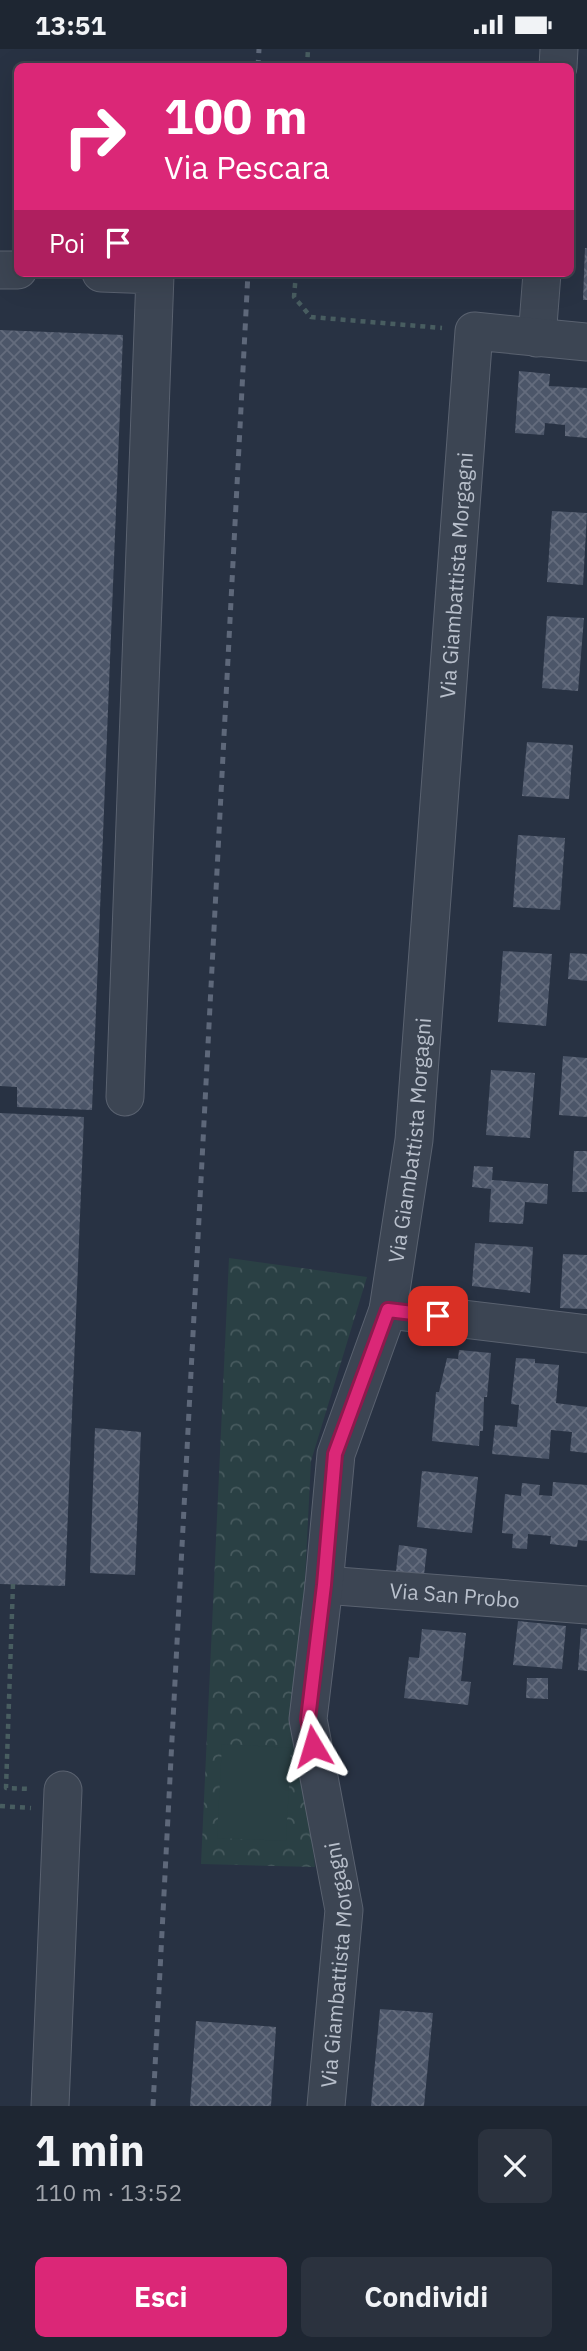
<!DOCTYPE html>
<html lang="it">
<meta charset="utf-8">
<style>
body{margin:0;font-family:"IBM Plex Sans",sans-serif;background:#2b323e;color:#f1f3f6;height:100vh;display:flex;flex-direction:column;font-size:26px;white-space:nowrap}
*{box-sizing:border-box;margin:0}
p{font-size:23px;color:#a1a5ac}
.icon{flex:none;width:38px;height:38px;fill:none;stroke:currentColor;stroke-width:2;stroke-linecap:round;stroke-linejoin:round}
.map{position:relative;height:2057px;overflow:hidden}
.details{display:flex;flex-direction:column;background:#1e2632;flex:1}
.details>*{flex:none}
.hud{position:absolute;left:14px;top:14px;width:560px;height:214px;border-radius:10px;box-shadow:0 7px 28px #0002,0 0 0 2px #3c434d;background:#db2777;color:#fff;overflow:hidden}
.pin{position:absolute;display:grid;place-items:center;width:60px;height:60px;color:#fff;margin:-30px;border-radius:14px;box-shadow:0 4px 10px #0006}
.me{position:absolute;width:77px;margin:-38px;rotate:353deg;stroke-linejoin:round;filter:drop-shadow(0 0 5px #0008)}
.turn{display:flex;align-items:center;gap:24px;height:147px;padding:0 35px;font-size:32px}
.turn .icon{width:91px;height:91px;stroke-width:2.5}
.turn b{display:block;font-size:49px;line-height:60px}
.then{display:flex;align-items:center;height:66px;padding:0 35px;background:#0003;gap:14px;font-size:26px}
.round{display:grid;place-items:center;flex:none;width:74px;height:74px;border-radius:10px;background:#2b323e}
.head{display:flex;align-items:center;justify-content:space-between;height:119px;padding:0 35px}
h1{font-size:42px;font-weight:700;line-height:52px}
.primary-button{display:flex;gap:14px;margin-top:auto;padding:14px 35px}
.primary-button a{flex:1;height:80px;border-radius:10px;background:#db2777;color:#fff;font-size:28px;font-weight:700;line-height:80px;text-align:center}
.primary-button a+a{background:#2b323e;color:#f1f3f6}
.status{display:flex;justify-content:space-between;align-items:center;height:49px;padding:0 35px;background:#1e2632;direction:ltr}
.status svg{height:19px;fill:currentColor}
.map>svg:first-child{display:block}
.park{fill:url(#park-crowns)}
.garden{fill:#2a4044}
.building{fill:url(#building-cross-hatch)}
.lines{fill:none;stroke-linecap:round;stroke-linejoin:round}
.street-casing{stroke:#5a6270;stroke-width:39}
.path{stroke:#485d60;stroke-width:4.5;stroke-dasharray:5 5;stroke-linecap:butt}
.street{stroke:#3c4553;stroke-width:37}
.rail{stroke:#5e687a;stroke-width:5;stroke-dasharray:7 7;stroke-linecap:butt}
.route-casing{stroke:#8e194d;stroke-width:18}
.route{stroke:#db2777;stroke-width:12}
.labels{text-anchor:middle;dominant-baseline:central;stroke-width:5;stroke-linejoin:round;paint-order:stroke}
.street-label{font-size:21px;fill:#b9c0cc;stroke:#212938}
</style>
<div class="status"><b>13:51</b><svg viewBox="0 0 49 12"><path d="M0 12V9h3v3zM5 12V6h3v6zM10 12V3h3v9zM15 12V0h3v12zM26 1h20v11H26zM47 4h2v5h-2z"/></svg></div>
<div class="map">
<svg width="587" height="2057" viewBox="0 0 587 2057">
<defs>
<pattern id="park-crowns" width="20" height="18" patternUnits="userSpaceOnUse" patternTransform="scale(1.75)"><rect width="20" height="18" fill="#2a4044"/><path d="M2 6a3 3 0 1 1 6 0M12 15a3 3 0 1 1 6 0" fill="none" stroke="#475a5e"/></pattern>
<pattern id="building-cross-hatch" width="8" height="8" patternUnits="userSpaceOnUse" patternTransform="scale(1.75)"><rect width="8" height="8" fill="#4c5669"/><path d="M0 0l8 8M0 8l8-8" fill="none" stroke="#646c7d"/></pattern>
</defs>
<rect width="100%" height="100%" fill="#283243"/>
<polygon class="park" points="229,1209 367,1228 311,1412 298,1669 315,1818 201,1815"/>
<polygon class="garden" points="222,1695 291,1699 286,1792 217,1789"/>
<g class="building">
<polygon points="585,199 587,199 587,251 583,251"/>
<polygon points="0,281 123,286 92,1061 17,1058 17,1038 0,1037"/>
<polygon points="519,322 550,325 549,337 587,339 587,389 565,387 565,376 545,374 544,386 515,384"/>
<polygon points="552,462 587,464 583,536 547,533"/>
<polygon points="547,567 584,569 578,642 542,639"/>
<polygon points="527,693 573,696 569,750 522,747"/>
<polygon points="518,786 565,789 560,861 513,858"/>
<polygon points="503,902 552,905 546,977 498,973"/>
<polygon points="570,904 587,905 587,932 568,930"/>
<polygon points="563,1007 587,1009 587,1068 559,1066"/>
<polygon points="491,1021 535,1024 530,1089 486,1086"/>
<polygon points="0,1064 84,1068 65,1537 0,1535"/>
<polygon points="574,1102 587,1102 587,1143 572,1143"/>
<polygon points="474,1117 493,1118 492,1131 548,1135 547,1155 525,1153 523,1175 489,1173 491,1140 472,1138"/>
<polygon points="475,1194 533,1198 530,1244 472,1237"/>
<polygon points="563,1205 587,1206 587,1260 560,1259"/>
<polygon points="459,1301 491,1304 487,1348 484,1348 483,1382 480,1382 479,1397 432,1392 436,1343 439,1343 447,1309 458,1310"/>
<polygon points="516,1309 535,1310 535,1314 559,1316 556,1354 587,1358 587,1404 570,1402 572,1383 551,1381 549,1410 492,1405 495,1376 517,1378 519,1356 511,1355"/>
<polygon points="95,1379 141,1383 135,1526 90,1524"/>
<polygon points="422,1422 478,1428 472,1484 417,1478"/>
<polygon points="553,1433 587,1436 587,1492 578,1491 577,1498 550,1495 551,1487 528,1485 527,1500 512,1499 513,1485 502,1484 505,1445 521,1447 522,1434 540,1436 539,1446 552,1447"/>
<polygon points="399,1496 427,1500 424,1526 396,1522"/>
<polygon points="518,1572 566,1577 562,1620 513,1616"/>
<polygon points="581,1579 587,1580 587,1622 578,1621"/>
<polygon points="422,1580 466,1584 461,1632 471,1633 468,1656 404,1649 409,1608 419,1609"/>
<polygon points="527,1629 548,1629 548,1650 526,1649"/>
<polygon points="380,1960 433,1964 424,2057 371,2057"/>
<polygon points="196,1972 276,1978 271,2057 190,2057"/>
</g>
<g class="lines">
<g class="street-casing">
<g id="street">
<polyline points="558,18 559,0"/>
<polyline points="0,221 18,221"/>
<polyline points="101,224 155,226 125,1048"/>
<polyline points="537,289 542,224"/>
<polyline points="388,1261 587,1285"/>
<path id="s1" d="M 324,1536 L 587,1556"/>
<polyline points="50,2057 63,1741"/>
<path id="s2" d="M 326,2057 L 344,1861 L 308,1670 L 324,1536 L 336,1405 L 388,1261 L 414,1091 L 474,282 L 587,293"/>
</g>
</g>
<g class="path">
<polyline points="307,18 308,0"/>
<polyline points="296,224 294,248 311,268 442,279"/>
<polyline points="13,1535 6,1739 31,1740"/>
<polyline points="0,1757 31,1759"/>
</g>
<use href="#street" class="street"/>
<g class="rail">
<polyline points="258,18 259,0"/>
<polyline points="153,2057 248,224"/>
</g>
</g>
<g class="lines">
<g class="route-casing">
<polyline id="route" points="313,1697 308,1670 324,1536 335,1405 388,1261 438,1267"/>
</g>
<use href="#route" class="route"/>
</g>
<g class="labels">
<g class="street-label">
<text stroke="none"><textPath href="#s2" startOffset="1549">Via Giambattista Morgagni</textPath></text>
<text stroke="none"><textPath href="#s2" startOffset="982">Via Giambattista Morgagni</textPath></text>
<text stroke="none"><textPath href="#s1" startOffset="131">Via San Probo</textPath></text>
<text stroke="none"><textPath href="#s2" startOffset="142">Via Giambattista Morgagni</textPath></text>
</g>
</g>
</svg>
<div class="pin" style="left:438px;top:1267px;background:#d93025"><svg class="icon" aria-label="arrive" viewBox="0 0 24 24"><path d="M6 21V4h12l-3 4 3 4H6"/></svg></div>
<svg class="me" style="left:313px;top:1697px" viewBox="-20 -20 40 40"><path d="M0-17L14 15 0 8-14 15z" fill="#db2777" stroke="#fff" stroke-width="4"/></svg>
<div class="hud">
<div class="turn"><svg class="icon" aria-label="right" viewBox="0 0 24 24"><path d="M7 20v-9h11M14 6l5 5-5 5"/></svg><div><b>100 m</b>Via Pescara</div></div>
<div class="then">Poi<svg class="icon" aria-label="arrive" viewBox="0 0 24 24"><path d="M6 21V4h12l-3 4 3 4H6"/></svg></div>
</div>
</div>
<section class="details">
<div class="head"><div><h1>1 min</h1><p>110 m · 13:52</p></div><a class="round"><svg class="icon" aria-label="close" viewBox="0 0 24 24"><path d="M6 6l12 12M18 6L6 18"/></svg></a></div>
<div class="primary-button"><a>Esci</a><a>Condividi</a></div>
</section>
